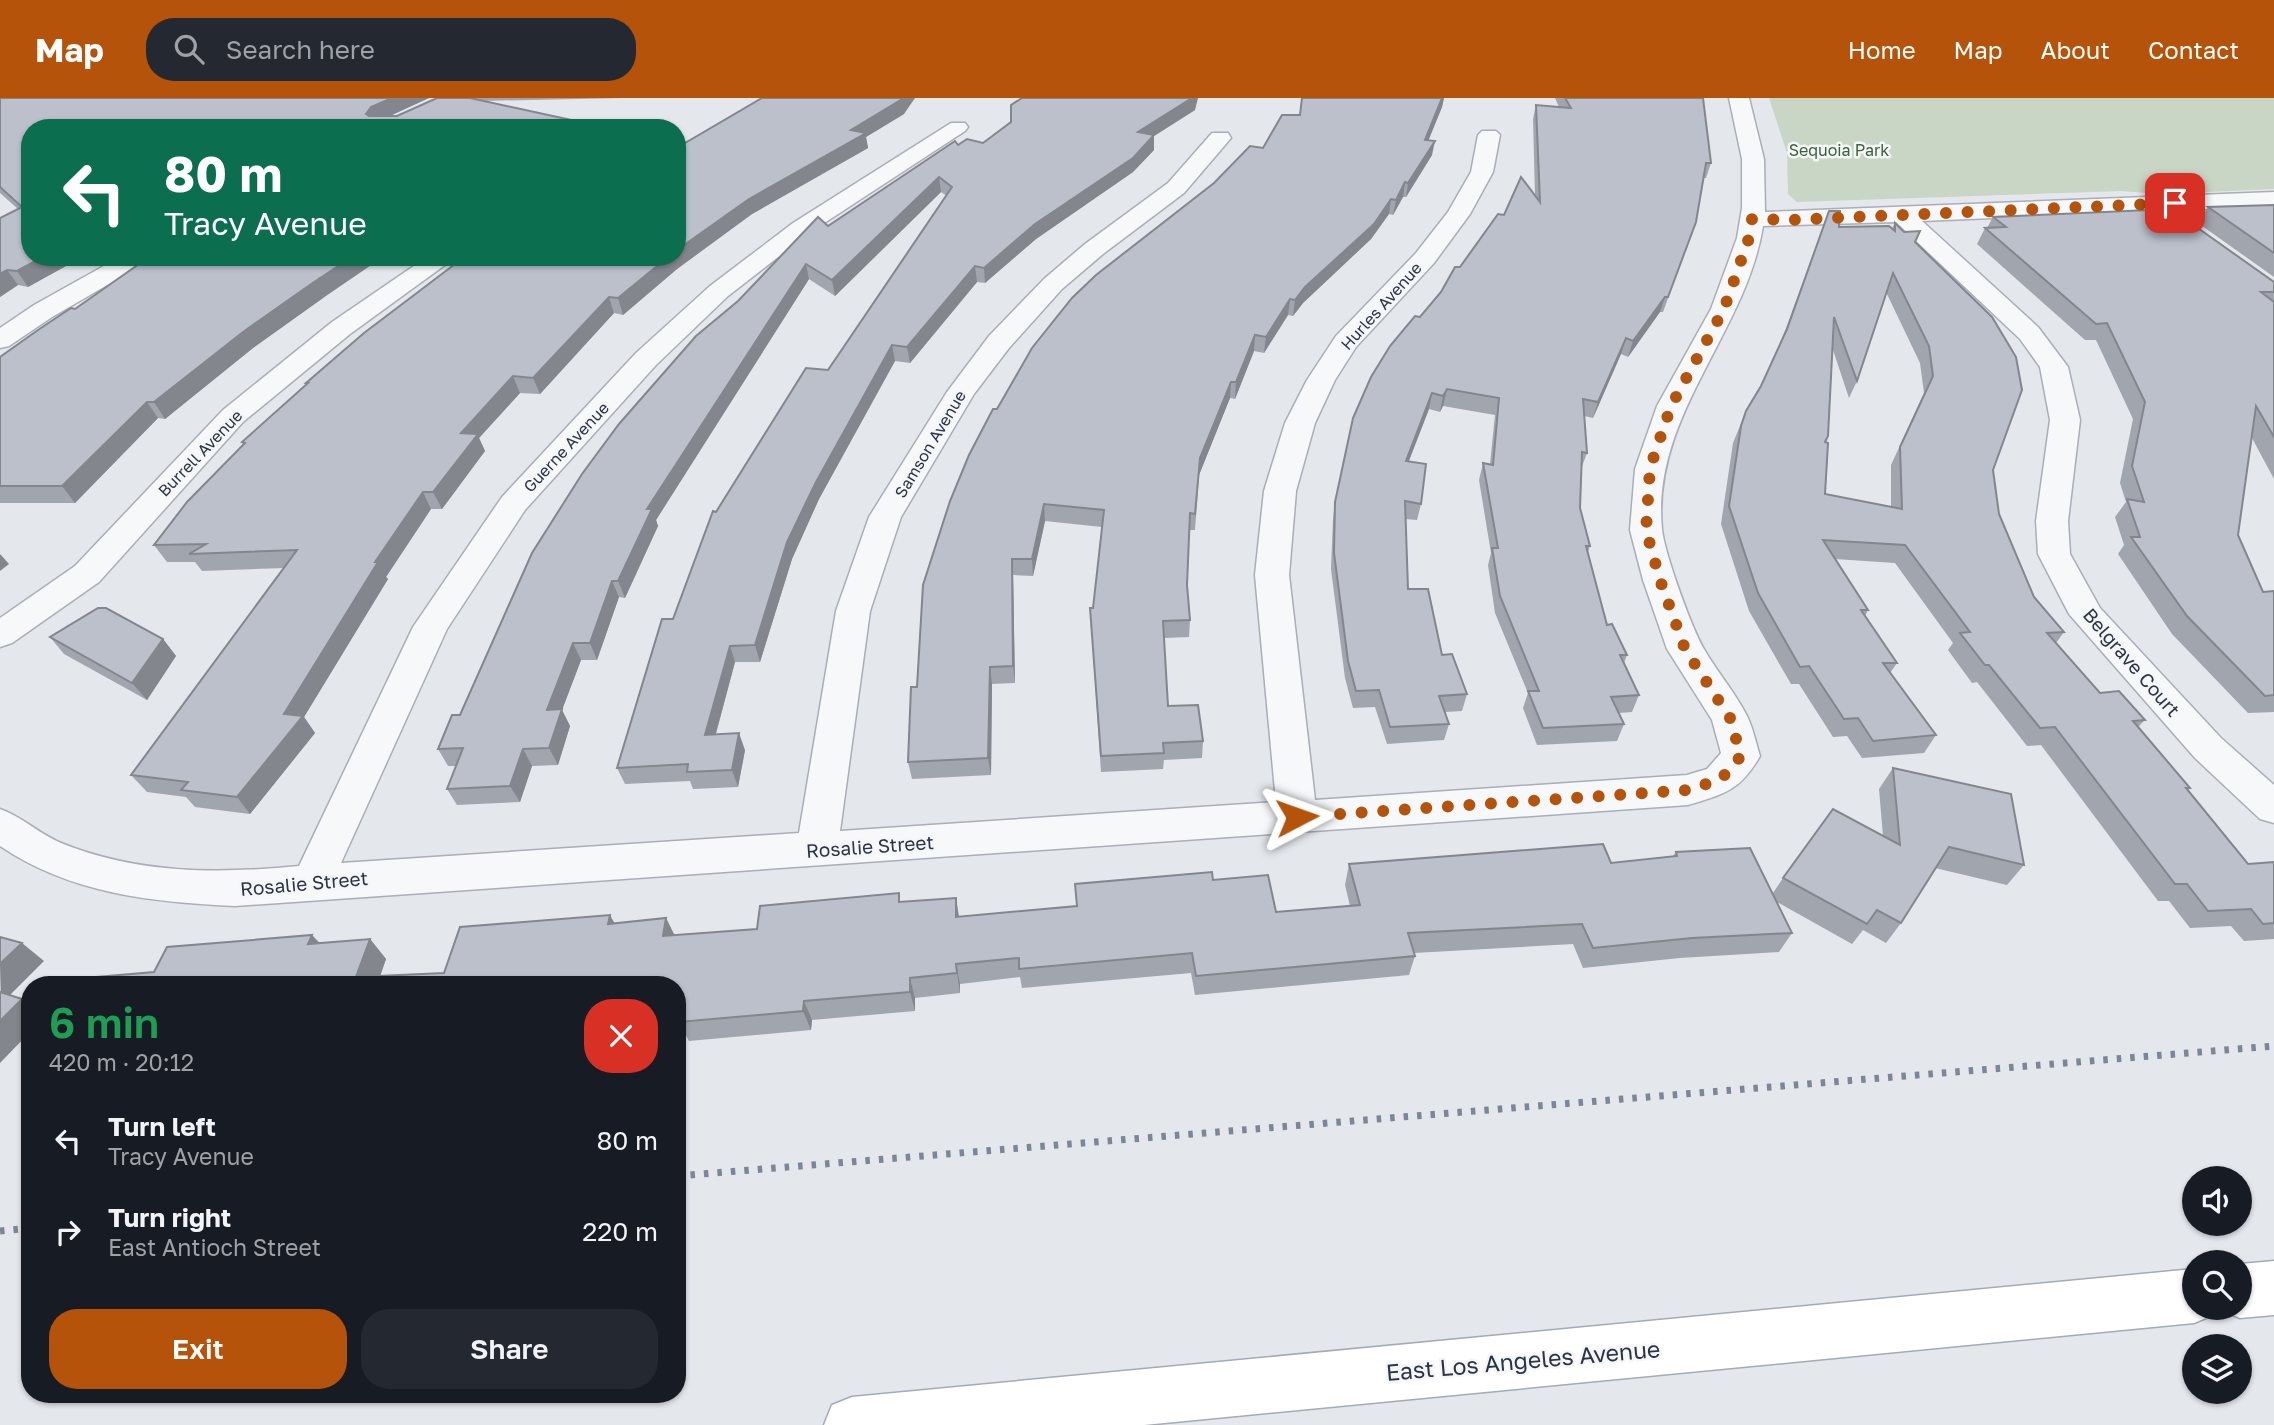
<!DOCTYPE html>
<meta charset="utf-8">
<style>
body{margin:0;font-family:"Golos Text",sans-serif;background:#242831;color:#f1f3f6;height:100vh;display:flex;flex-direction:column;font-size:26px;white-space:nowrap}
*{box-sizing:border-box;margin:0}
p{font-size:23px;color:#9ea1a6}
.icon{flex:none;width:38px;height:38px;fill:none;stroke:currentColor;stroke-width:2;stroke-linecap:round;stroke-linejoin:round}
.map{position:relative;flex:1;overflow:hidden}
.panel{position:absolute;left:21px;top:878px;width:665px;height:427px;display:flex;flex-direction:column;background:#171b24;border-radius:28px;box-shadow:0 2px 5px #0004}
.panel>*{flex:none}
.guide{position:absolute;left:21px;top:21px;width:665px;height:147px;border-radius:28px;box-shadow:0 2px 5px #0004;background:#0b6e4f;color:#fff;overflow:hidden}
.controls{position:absolute;left:2182px;top:1068px;display:grid;gap:14px}
.controls a{display:grid;place-items:center;width:70px;height:70px;border-radius:50%;background:#171b24;box-shadow:0 2px 5px #0004;font-size:35px}
.pin{position:absolute;display:grid;place-items:center;width:60px;height:60px;color:#fff;margin:-30px;border-radius:14px;box-shadow:0 4px 10px #0006}
.me{position:absolute;width:77px;margin:-38px;rotate:86deg;stroke-linejoin:round;filter:drop-shadow(0 0 5px #0008)}
.turn{display:flex;align-items:center;gap:24px;height:147px;padding:0 28px;font-size:32px}
.turn .icon{width:91px;height:91px;stroke-width:2.5}
.turn b{display:block;font-size:49px;line-height:60px}
.round{display:grid;place-items:center;flex:none;width:74px;height:74px;border-radius:28px;background:#242831}
.headline{display:flex;align-items:center;justify-content:space-between;height:119px;padding:0 28px}
h1{font-size:42px;font-weight:600;line-height:52px;color:#1e9e55}
.primary-button{display:flex;gap:14px;margin-top:auto;padding:14px 28px}
.primary-button a{flex:1;height:80px;border-radius:28px;background:#b45309;color:#fff;font-size:28px;font-weight:600;line-height:80px;text-align:center}
.primary-button a+a{background:#242831;color:#f1f3f6}
ul{padding:0;list-style:none}
li{display:flex;align-items:center;gap:21px;height:91px;padding:0 28px}
li div{flex:1}
li b{display:block;font-size:26px}
li em{font-style:normal}
header{display:flex;align-items:center;gap:42px;box-sizing:border-box;height:98px;padding:0 35px;background:#b45309;color:#fff}
header strong{font-size:33px}
nav{display:flex;gap:38px;margin-inline-start:auto;font-size:24px}
.search{width:490px;height:63px;background:#242831;display:flex;align-items:center;gap:18px;box-sizing:border-box;padding:0 24px;border-radius:28px;color:#9ea1a6;font-size:26px}
.map>svg:first-child{display:block}
.green{fill:#c9d6c5}
.lines{fill:none;stroke-linecap:round;stroke-linejoin:round}
.minor-casing{stroke:#a9aeb7;stroke-width:3}
.major-casing{stroke:#a3abb8;stroke-width:3}
.minor{fill:#f7f8fa;fill-rule:evenodd}
.major{fill:#fff;fill-rule:evenodd}
.rail{stroke:#7d8696;stroke-width:7;stroke-dasharray:4.5 9;stroke-linecap:butt}
.wall{fill:#a1a5ae;fill-rule:evenodd}
.shaded-wall{fill:#83868d}
.building{fill:#bbc0ca;stroke:#83868d;stroke-width:2;fill-rule:evenodd}
.route{stroke:#b45309;stroke-width:12;stroke-dasharray:0 21.6}
.labels{text-anchor:middle;dominant-baseline:central;stroke-width:5;stroke-linejoin:round;paint-order:stroke}
.far-park-label{font-size:16px;fill:#3f6138;stroke:#f4f6f9}
.far-street-label{font-size:16px;fill:#2b3445;stroke:#f4f6f9}
.street-label{font-size:19px;fill:#2b3445;stroke:#f4f6f9}
.near-street-label{font-size:23px;fill:#2b3445;stroke:#f4f6f9}
</style>
<header>
<strong>Map</strong>
<div class="search"><svg class="icon" aria-label="search" viewBox="0 0 24 24"><circle cx="10" cy="10" r="6"/><path d="M15 15l6 6"/></svg>Search here</div>
<nav><a>Home</a><a>Map</a><a>About</a><a>Contact</a></nav>
</header>
<div class="map">
<svg width="2274" height="1327" viewBox="0 0 2274 1327">
<rect width="100%" height="100%" fill="#e4e7ec"/>
<polygon class="green" points="1769,0 2274,0 2274,91 2163,96 2120,93 1797,104 1788,96 1787,55"/>
<g class="lines">
<g class="minor-casing">
<g id="minor">
<path d="M 1729,0 L 1749,0 L 1764,61 L 1765,114 L 2274,94 L 2274,108 L 1922,123 L 2038,229 L 2068,269 L 2080,322 L 2068,423 L 2070,456 L 2100,510 L 2221,640 L 2274,687 L 2274,725 L 2260,721 L 2195,660 L 2069,516 L 2038,456 L 2036,423 L 2050,322 L 2040,269 L 2020,241 L 1896,124 L 1763,128 C 1746,235 1651,318 1662,431 C 1664,454 1692,531 1704,551 C 1717,574 1735,594 1747,618 C 1753,630 1756,645 1760,658 C 1740,693 1724,696 1688,707 L 235,808 C 152,804 71,796 0,748 L 0,711 C 23,719 39,736 61,745 C 138,776 217,776 299,768 L 413,529 L 502,399 L 636,255 L 710,188 L 793,125 L 951,25 L 965,25 L 968,29 L 965,33 L 809,135 L 728,198 L 656,267 L 525,412 L 447,531 L 341,765 L 799,735 L 836,513 L 869,419 L 947,294 L 989,238 L 1044,181 L 1085,146 L 1168,85 L 1212,35 L 1228,35 L 1231,40 L 1184,95 L 1103,156 L 1062,191 L 1009,250 L 974,296 L 901,419 L 870,513 L 840,733 L 1276,704 L 1255,477 L 1264,393 L 1285,325 L 1307,282 L 1336,238 L 1416,155 L 1448,114 L 1471,74 L 1478,37 L 1482,33 L 1496,33 L 1500,37 L 1493,74 L 1470,116 L 1434,165 L 1356,249 L 1335,282 L 1315,325 L 1296,393 L 1289,477 L 1315,702 L 1687,677 L 1707,671 L 1721,655 L 1712,622 L 1667,551 L 1643,482 L 1630,432 L 1635,371 L 1657,308 L 1711,211 L 1737,140 L 1742,110 L 1742,61 Z"/>
<polygon points="120,159 150,159 147,164 52,219 9,248 0,250 0,230 34,207"/>
<polygon points="427,159 456,159 350,236 243,324 99,484 12,545 0,549 0,520 75,468 223,312 332,224"/>
</g>
</g>
<g class="major-casing">
<g id="major">
<polygon points="2274,1163 2274,1217 2240,1220 2221,1212 2220,1209 2240,1209 2240,1166"/>
<polygon points="2194,1171 2194,1209 2216,1209 2213,1217 2194,1225 1144,1327 824,1327 832,1307 852,1299"/>
</g>
</g>
<use href="#minor" class="minor"/>
<use href="#major" class="major"/>
<g class="rail">
<polyline points="677,1078 2274,948"/>
<polyline points="0,1133 30,1130"/>
</g>
</g>
<g class="wall">
<polygon points="0,0 429,0 389,18 397,18 437,0 623,0 480,3 585,25 30,30 30,159 72,159 75,163 28,189 18,187 0,199 18,111 0,95"/>
<polygon points="1302,0 1444,0 1442,9 1428,42 1432,57 1406,99 1403,99 1393,117 1389,116 1371,141 1303,205 1293,218 1288,217 1264,255 1254,253 1235,301 1230,300 1199,377 1195,432 1189,432 1187,487 1190,522 1189,539 1164,540 1168,608 1203,643 1202,660 1164,662 1163,671 1101,674 1090,510 1093,510 1102,429 1045,423 1033,478 1013,477 1015,585 992,586 991,677 912,681 908,664 917,589 997,311 1263,50 1300,17"/>
<polygon points="1555,0 1703,0 1711,65 1706,80 1704,80 1696,124 1663,214 1660,214 1628,259 1621,256 1593,320 1584,318 1587,355 1581,371 1580,410 1590,448 1588,454 1607,527 1627,557 1624,565 1639,597 1632,614 1619,615 1624,626 1617,643 1537,647 1523,610 1528,595 1495,515 1488,467 1491,455 1479,382 1483,365 1490,366 1495,317 1443,308 1440,314 1429,311 1409,363 1421,406 1417,422 1406,421 1408,491 1442,557 1467,596 1462,613 1445,614 1449,626 1444,642 1387,646 1375,609 1353,610 1345,580 1331,471 1333,421 1335,404 1420,219 1504,117 1535,98 1533,21 1536,7 1559,9"/>
<polygon points="1195,12 1154,38 1154,52 1133,74 1036,141 985,185 977,184 910,265 895,263 819,401 792,461 760,564 735,564 716,636 745,652 738,689 693,691 690,683 625,686 617,670 673,521 716,414 828,272 947,98 941,94 835,198 809,181 656,422 658,428 625,500 619,499 597,562 581,562 562,612 570,628 558,667 532,668 520,704 457,707 447,691 456,668 448,668 438,651 460,617 828,128 958,47 983,45"/>
<polygon points="904,16 866,39 868,50 752,116 677,171 623,217 614,215 540,296 520,295 479,340 485,353 442,411 431,411 386,479 388,481 304,619 315,635 250,716 195,709 186,699 147,694 131,677 284,470 202,473 195,464 167,464 154,447 243,347 242,344 307,286 306,285 685,45"/>
<polygon points="2274,107 2274,179 2198,125 2208,109"/>
<path d="M 1829,113 L 1839,129 L 1892,130 L 1895,125 L 1915,144 L 1993,372 L 1999,416 L 2034,499 L 2064,534 L 2056,545 L 2100,595 L 2145,622 L 2138,629 L 2190,690 L 2188,692 L 2248,766 L 2274,764 L 2274,841 L 2244,843 L 2231,828 L 2190,830 L 2169,803 L 2158,803 L 2041,647 L 2027,648 L 1977,584 L 1972,585 L 1948,552 L 1953,545 L 1895,465 L 1835,461 L 1868,512 L 1865,518 L 1897,565 L 1890,575 L 1936,637 L 1924,655 L 1862,660 L 1847,638 L 1833,639 L 1799,586 L 1791,586 L 1749,513 L 1721,426 L 1733,345 L 1746,313 L 1761,288 L 1782,241 ZM 1886,194 L 1920,265 L 1924,295 L 1891,367 L 1891,409 L 1825,396 L 1825,344 L 1833,252 L 1849,300 L 1857,283 Z"/>
<polygon points="1993,119 2274,184 2274,381 2252,340 2238,437 2263,494 2274,493 2274,614 2248,615 2172,536 2118,456 2124,447 2115,419 2126,404 2120,385 2133,321 2096,242 2085,242 1977,146 1985,130 1987,130"/>
<polygon points="323,200 253,250 165,321 158,320 75,405 0,405 0,259 75,211"/>
<polygon points="50,539 163,541 176,558 147,602 64,556"/>
<polygon points="1893,670 2024,767 2007,787 1935,770 1901,825 1886,845 1863,832 1852,846 1777,804 1792,835 1779,854 1680,860 1583,870 1573,846 1414,855 1415,858 1409,877 1195,897 1191,875 1022,890 1020,879 960,886 960,895 915,900 915,913 812,922 811,932 689,943 682,930 677,931 677,887 154,874 312,837 320,845 370,841 386,861 380,878 444,875 615,825 666,820 674,837 757,831 901,804 956,800 959,819 1077,808 1075,786 1213,782 1276,814 1350,808 1345,787 1349,766 1611,765 1673,758 1676,754 1773,795 1783,780 1883,738 1879,691"/>
</g>
<g class="shaded-wall">
<polygon points="392,0 429,0 377,24 366,16 371,9"/>
<polygon points="904,0 915,0 904,16 866,39 868,50 752,116 677,171 623,217 618,200 668,159 677,159 677,152 749,101 851,32"/>
<polygon points="1192,0 1198,0 1195,12 1154,38 1154,52 1133,74 1036,141 985,185 984,170 1138,34"/>
<polygon points="1442,0 1444,0 1442,9 1423,56 1425,42"/>
<polygon points="585,25 586,30 577,30"/>
<polygon points="1435,43 1432,57 1406,99 1408,85"/>
<polygon points="939,79 941,94 835,198 832,182"/>
<polygon points="1405,84 1403,99 1393,117 1396,102"/>
<polygon points="1391,101 1389,116 1371,141 1303,205 1293,218 1295,202 1305,189"/>
<polygon points="43,159 72,159 75,163 28,189 17,173"/>
<polygon points="352,159 383,159 323,200 253,250 165,321 154,304 243,234 314,184"/>
<polygon points="806,166 809,181 656,422 658,428 625,500 618,483 647,411"/>
<polygon points="975,168 977,184 910,265 907,249"/>
<polygon points="7,172 18,187 0,199 0,176"/>
<polygon points="609,199 614,215 540,296 533,280"/>
<polygon points="1665,199 1660,214 1628,259 1633,243"/>
<polygon points="1290,201 1288,217 1264,255 1266,239"/>
<polygon points="1255,237 1254,253 1235,301 1236,284"/>
<polygon points="1626,240 1621,256 1593,320 1598,304"/>
<polygon points="892,247 895,263 819,401 792,461 760,564 755,547 787,444 816,384"/>
<polygon points="513,278 520,295 479,340 485,353 442,411 433,394 461,335"/>
<polygon points="1231,284 1230,300 1199,377 1195,432 1200,360"/>
<polygon points="1447,291 1443,308 1440,314 1443,298"/>
<polygon points="1432,295 1429,311 1402,380 1406,363"/>
<polygon points="147,304 158,320 75,405 62,388"/>
<polygon points="423,394 431,411 386,479 388,481 304,619 315,635 250,716 237,699 284,616 375,464"/>
<polygon points="1044,406 1045,423 1033,478 1032,461"/>
<polygon points="0,456 9,466 0,473"/>
<polygon points="1012,461 1013,477 1015,585 1013,568"/>
<polygon points="612,483 619,499 597,562 590,545"/>
<polygon points="163,541 176,558 147,602 132,585"/>
<polygon points="573,545 581,562 562,612 570,628 558,667 549,650 547,612"/>
<polygon points="730,548 735,564 711,653 705,637"/>
<polygon points="990,569 992,586 991,677 988,660"/>
<polygon points="739,635 745,652 738,689 732,672"/>
<polygon points="523,651 532,668 520,704 510,688"/>
<polygon points="956,800 959,820 956,819"/>
<polygon points="610,817 621,837 608,826"/>
<polygon points="666,820 676,840 663,838"/>
<polygon points="312,837 329,857 308,846"/>
<polygon points="370,841 386,861 377,887 356,879"/>
<polygon points="22,845 44,863 1,906 0,866"/>
<polygon points="956,866 960,886 960,895 957,875"/>
<polygon points="910,880 915,900 915,913 910,894"/>
<polygon points="22,901 30,907 30,934 0,965 0,923"/>
<polygon points="804,903 812,922 811,932 803,913"/>
</g>
<g class="building">
<polygon points="0,0 392,0 371,9 366,16 369,18 397,18 437,0 470,0 585,25 577,30 30,30 30,159 43,159 17,173 7,172 0,176 0,120 22,109 0,89"/>
<polygon points="762,0 904,0 851,32 866,35 749,101 677,152 677,44 685,45"/>
<polygon points="1022,0 1192,0 1138,34 1154,37 1133,60 1035,126 984,170 975,168 907,249 892,247 816,384 787,444 755,547 730,548 705,637 739,635 732,672 687,674 688,666 617,670 662,521 673,521 713,413 716,414 806,270 828,272 952,89 939,79 832,182 806,166 647,411 652,411 618,483 612,483 590,545 573,545 547,612 562,611 549,650 523,651 510,688 447,691 463,650 438,651 452,617 460,617 532,455 582,376 619,326 696,238 738,203 818,119 828,128 955,43 958,47 967,41 983,45 1011,24 1011,7"/>
<polygon points="1302,0 1442,0 1425,42 1435,43 1408,85 1405,84 1396,102 1391,101 1374,126 1305,189 1295,202 1290,201 1266,239 1255,237 1236,284 1231,284 1200,360 1195,416 1190,415 1187,487 1190,522 1163,523 1168,608 1198,607 1203,643 1163,645 1164,655 1101,658 1090,510 1093,510 1104,412 1044,406 1032,461 1012,461 1013,568 990,569 988,660 908,664 911,589 917,589 923,487 950,403 969,357 993,311 997,311 1032,250 1072,200 1096,177 1214,85 1250,48 1263,50 1282,17 1300,17"/>
<polygon points="1565,0 1703,0 1711,65 1706,65 1696,124 1668,199 1665,199 1633,243 1626,240 1598,304 1583,301 1587,355 1582,354 1580,410 1590,448 1586,448 1607,527 1612,526 1627,557 1620,557 1639,597 1611,599 1624,626 1543,630 1528,593 1539,593 1500,498 1492,450 1498,450 1483,365 1493,367 1499,300 1447,291 1443,298 1432,295 1406,363 1426,366 1421,406 1405,403 1408,491 1428,491 1442,557 1452,556 1467,596 1439,598 1449,626 1390,629 1379,592 1356,593 1348,563 1334,455 1335,404 1353,320 1371,279 1390,248 1415,218 1420,219 1441,194 1455,169 1460,169 1498,116 1504,117 1521,79 1540,104 1536,7 1571,10"/>
<polygon points="2274,107 2274,155 2208,109"/>
<polygon points="2171,111 2274,184 2274,194 2261,194 2274,204 2274,339 2256,308 2238,437 2263,494 2274,493 2274,597 2265,598 2187,518 2131,439 2140,439 2127,401 2144,404 2132,368 2145,304 2107,225 2096,226 1985,130 2006,129 1993,119"/>
<path d="M 1829,113 L 1840,113 L 1839,129 L 1889,128 L 1895,133 L 1895,125 L 1904,134 L 1920,133 L 1915,144 L 1992,219 L 2016,259 L 2022,292 L 1993,372 L 1999,416 L 2034,499 L 2064,534 L 2047,535 L 2100,595 L 2119,593 L 2145,622 L 2133,623 L 2190,690 L 2186,690 L 2248,766 L 2274,764 L 2274,825 L 2263,826 L 2251,811 L 2208,813 L 2187,786 L 2175,786 L 2055,629 L 2040,630 L 1989,567 L 1985,567 L 1960,535 L 1970,534 L 1905,447 L 1823,442 L 1868,512 L 1861,512 L 1897,565 L 1883,565 L 1936,637 L 1873,643 L 1858,620 L 1844,621 L 1809,568 L 1800,569 L 1758,495 L 1729,408 L 1741,328 L 1746,313 L 1761,288 L 1787,231 ZM 1893,175 L 1929,248 L 1933,278 L 1900,349 L 1902,411 L 1825,396 L 1828,345 L 1825,344 L 1828,338 L 1834,219 L 1857,283 Z"/>
<polygon points="149,159 352,159 314,184 243,234 154,304 147,304 62,388 0,388 0,259 38,232 71,210 75,211"/>
<polygon points="467,159 668,159 618,200 609,199 533,280 513,278 461,335 478,336 433,394 423,394 375,464 378,464 284,616 303,618 237,699 181,692 188,684 131,677 297,452 189,456 206,446 154,447 187,404 245,345 242,344 308,285 306,285 364,235 455,166"/>
<polygon points="98,510 106,510 163,541 132,585 50,539"/>
<polygon points="1893,670 2011,696 2024,767 1949,749 1901,825 1877,812 1867,826 1783,780 1833,711 1900,747"/>
<polygon points="1603,746 1611,765 1677,758 1676,754 1750,750 1792,835 1692,840 1593,850 1582,826 1408,835 1415,858 1196,878 1192,855 1019,871 1019,860 956,866 957,875 910,880 910,894 804,903 803,913 679,924 681,910 677,910 677,887 81,887 85,880 154,874 167,849 312,837 308,846 370,841 356,879 444,875 460,829 610,817 608,826 666,820 663,838 757,831 760,808 899,795 899,804 956,800 956,819 1077,808 1075,786 1212,774 1213,782 1268,777 1276,814 1360,807 1349,766"/>
<polygon points="0,839 22,845 0,866"/>
<polygon points="0,894 22,901 0,923"/>
</g>
<g class="lines">
<polyline class="route" points="1297,719 1688,692 1721,681 1741,658 1730,620 1685,551 1660,482 1646,432 1650,370 1671,308 1724,211 1749,140 1752,121 1787,122 2175,105"/>
</g>
<g class="labels">
<g class="far-park-label">
<text x="1839" y="52">Sequoia Park</text>
</g>
<g class="far-street-label">
<text transform="translate(1381 208) rotate(-48)">Hurles Avenue</text>
<text transform="translate(930 346) rotate(-59)">Samson Avenue</text>
<text transform="translate(566 349) rotate(-47)">Guerne Avenue</text>
<text transform="translate(200 355) rotate(-46)">Burrell Avenue</text>
</g>
<g class="street-label">
<text transform="translate(2132 564) rotate(49)">Belgrave Court</text>
<text transform="translate(870 748) rotate(-4)">Rosalie Street</text>
<text transform="translate(304 785) rotate(-5)">Rosalie Street</text>
</g>
<g class="near-street-label">
<text transform="translate(1523 1262) rotate(-5)">East Los Angeles Avenue</text>
</g>
</g>
</svg>
<div class="controls">
<a><svg class="icon" aria-label="sound" viewBox="0 0 24 24"><path d="M4 9h4l5-4v14l-5-4H4zM17 9q2 3 0 6"/></svg></a>
<a><svg class="icon" aria-label="search" viewBox="0 0 24 24"><circle cx="10" cy="10" r="6"/><path d="M15 15l6 6"/></svg></a>
<a><svg class="icon" aria-label="layers" viewBox="0 0 24 24"><path d="M12 4l9 5-9 5-9-5zM3 14l9 5 9-5"/></svg></a>
</div>
<div class="pin" style="left:2175px;top:105px;background:#d93025"><svg class="icon" aria-label="arrive" viewBox="0 0 24 24"><path d="M6 21V4h12l-3 4 3 4H6"/></svg></div>
<svg class="me" style="left:1297px;top:719px" viewBox="-20 -20 40 40"><path d="M0-17L14 15 0 8-14 15z" fill="#b45309" stroke="#fff" stroke-width="4"/></svg>
<div class="guide">
<div class="turn"><svg class="icon" aria-label="left" viewBox="0 0 24 24"><path d="M17 20v-9H6M10 6l-5 5 5 5"/></svg><div><b>80 m</b>Tracy Avenue</div></div>
</div>
<section class="panel">
<div class="headline"><div><h1>6 min</h1><p>420 m · 20:12</p></div><a class="round" style="background:#d93025;color:#fff"><svg class="icon" aria-label="close" viewBox="0 0 24 24"><path d="M6 6l12 12M18 6L6 18"/></svg></a></div>
<ul>
<li><svg class="icon" aria-label="left" viewBox="0 0 24 24"><path d="M17 20v-9H6M10 6l-5 5 5 5"/></svg><div><b>Turn left</b><p>Tracy Avenue</p></div><em>80 m</em></li>
<li><svg class="icon" aria-label="right" viewBox="0 0 24 24"><path d="M7 20v-9h11M14 6l5 5-5 5"/></svg><div><b>Turn right</b><p>East Antioch Street</p></div><em>220 m</em></li>
</ul>
<div class="primary-button"><a>Exit</a><a>Share</a></div>
</section>
</div>
